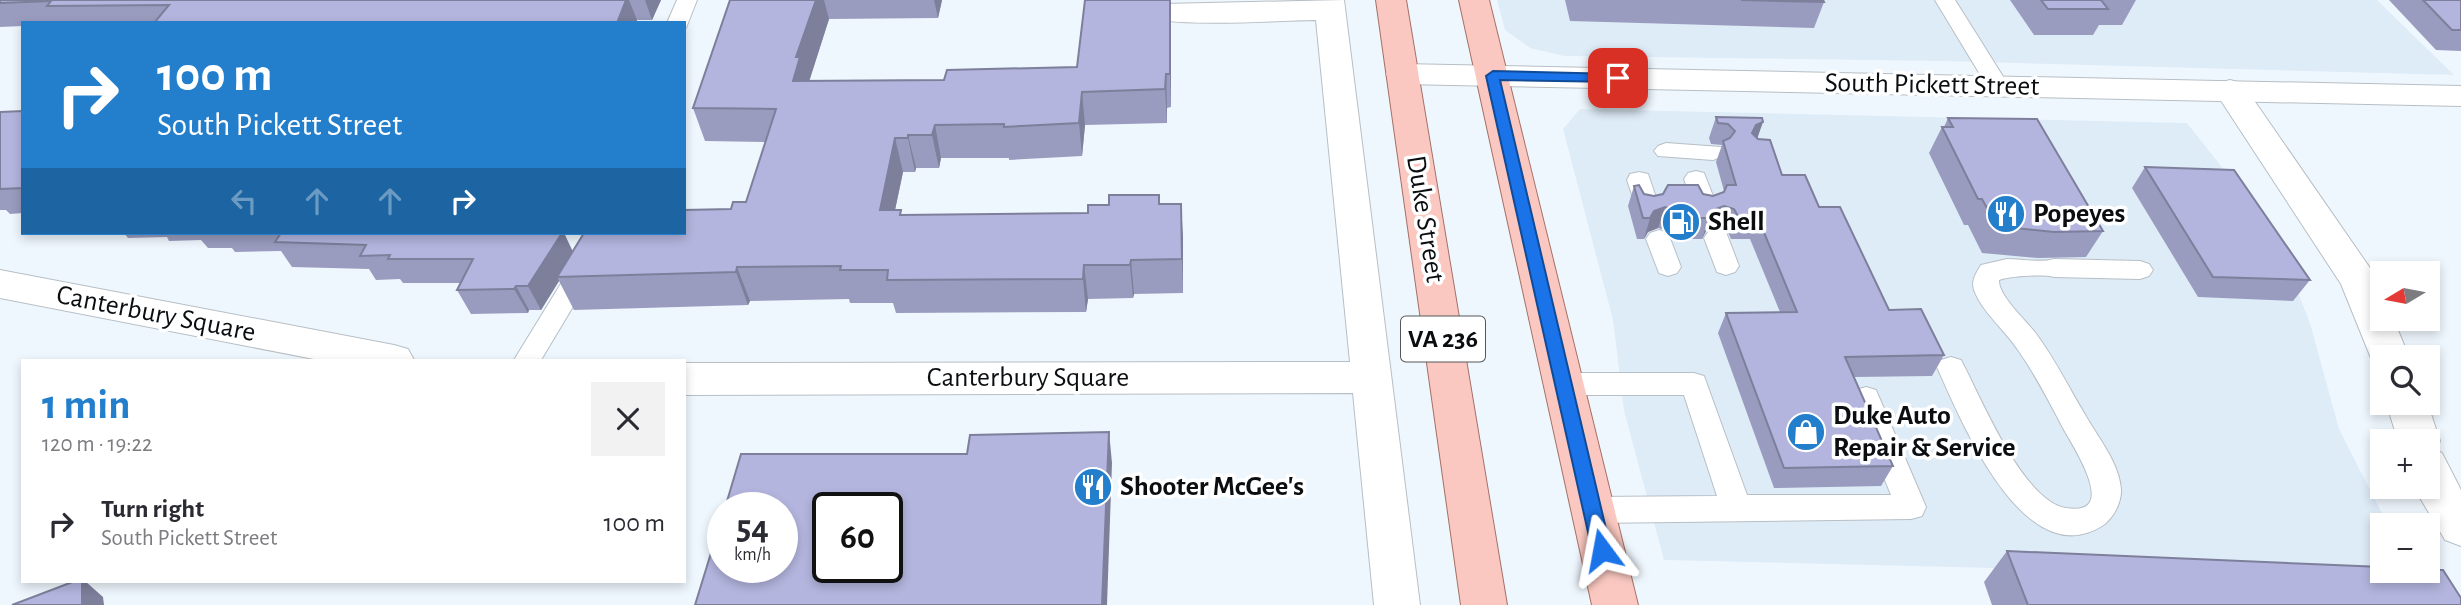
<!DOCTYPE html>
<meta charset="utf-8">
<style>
body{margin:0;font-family:"Alegreya Sans",sans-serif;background:#f2f2f3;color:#2b2b33;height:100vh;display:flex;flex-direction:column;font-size:26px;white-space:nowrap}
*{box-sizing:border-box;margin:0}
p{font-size:23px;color:#7c7c81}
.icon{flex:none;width:38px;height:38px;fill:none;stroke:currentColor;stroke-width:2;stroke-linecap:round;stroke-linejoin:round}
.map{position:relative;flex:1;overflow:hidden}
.sheet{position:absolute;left:21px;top:359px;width:665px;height:224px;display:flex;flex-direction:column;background:#fff;border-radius:0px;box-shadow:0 4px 10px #0003}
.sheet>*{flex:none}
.banner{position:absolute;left:21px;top:21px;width:665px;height:214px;border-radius:0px;box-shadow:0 4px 10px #0003;background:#237ecb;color:#fff;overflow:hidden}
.needle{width:46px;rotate:260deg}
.buttons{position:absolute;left:2370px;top:261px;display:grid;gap:14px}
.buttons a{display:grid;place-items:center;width:70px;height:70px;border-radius:0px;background:#fff;box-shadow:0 4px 10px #0003;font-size:35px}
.speed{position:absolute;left:707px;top:492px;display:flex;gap:14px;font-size:35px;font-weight:700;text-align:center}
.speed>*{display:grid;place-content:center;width:91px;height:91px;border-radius:50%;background:#fff;box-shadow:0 4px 10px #0003;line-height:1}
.speed small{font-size:18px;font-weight:400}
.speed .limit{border:4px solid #111;border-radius:10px;background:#fff;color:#111}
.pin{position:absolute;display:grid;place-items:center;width:60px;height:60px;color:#fff;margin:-30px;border-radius:14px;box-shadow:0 4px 10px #0006}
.me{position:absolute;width:77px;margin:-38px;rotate:347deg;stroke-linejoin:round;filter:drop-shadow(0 0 5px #0008)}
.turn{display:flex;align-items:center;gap:24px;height:147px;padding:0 21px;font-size:32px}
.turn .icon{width:91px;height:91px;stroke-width:2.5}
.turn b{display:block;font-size:49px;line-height:60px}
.lanes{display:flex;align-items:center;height:66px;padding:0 21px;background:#0003;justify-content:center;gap:35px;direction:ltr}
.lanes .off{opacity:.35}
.round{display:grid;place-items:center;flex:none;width:74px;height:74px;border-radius:0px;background:#f2f2f3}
.overview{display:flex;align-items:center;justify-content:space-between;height:119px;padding:0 21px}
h1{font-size:42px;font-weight:700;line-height:52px;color:#237ecb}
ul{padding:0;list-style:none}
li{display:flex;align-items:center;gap:21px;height:91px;padding:0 21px}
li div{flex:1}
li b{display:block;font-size:26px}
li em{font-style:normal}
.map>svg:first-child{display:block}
.built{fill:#deecf8}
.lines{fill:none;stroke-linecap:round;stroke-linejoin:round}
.service-casing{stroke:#b7bfc5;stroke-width:2}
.minor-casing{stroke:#b7bfc5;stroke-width:2}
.secondary-casing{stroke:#b7bfc5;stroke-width:2}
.primary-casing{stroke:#a47067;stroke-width:2}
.service{fill:#fff;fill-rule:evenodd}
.minor{fill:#fff;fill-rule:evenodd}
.secondary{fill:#fff;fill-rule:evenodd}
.primary{fill:#fac8c0;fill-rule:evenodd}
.wall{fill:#9a9cbf}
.shaded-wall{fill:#7d7f9b}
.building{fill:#b3b5de;stroke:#7d7f9b;stroke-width:2;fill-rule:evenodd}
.route{fill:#1a73e8;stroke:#114b97;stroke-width:2}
.labels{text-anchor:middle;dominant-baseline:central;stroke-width:7;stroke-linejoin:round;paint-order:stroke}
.shield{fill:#fff;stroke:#545658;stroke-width:2}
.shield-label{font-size:26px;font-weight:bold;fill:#0b0e10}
.street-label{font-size:28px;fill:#0b0e10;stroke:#fff}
.poi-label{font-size:28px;font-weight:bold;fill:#0b0e10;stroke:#fff;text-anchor:start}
</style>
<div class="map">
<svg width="2461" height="605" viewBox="0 0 2461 605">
<rect width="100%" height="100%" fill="#eff7fe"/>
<g class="built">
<polygon points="1497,0 2377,0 2454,75 1942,61 1564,56 1530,48 1505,30"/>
<polygon points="1580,109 2187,123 2274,233 2310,323 2339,429 2388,525 2382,525 2382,570 2414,578 1664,560 1624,411 1613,320 1563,129"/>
</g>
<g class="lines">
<g class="service-casing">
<g id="service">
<polygon points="677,0 697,0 686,28 684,23 667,23"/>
<polygon points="1935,0 1955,0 2009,86 2006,91 1990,91"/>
<polygon points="1666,143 1721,147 1725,152 1721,157 1713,160 1658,156 1654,151 1658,146"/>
<polygon points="1696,171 1704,173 1717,206 1714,212 1705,214 1696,212 1684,179 1688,173"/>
<polygon points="1639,172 1648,174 1659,206 1656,212 1647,214 1638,212 1627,180 1630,174"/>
<polygon points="1717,229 1726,232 1739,266 1735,272 1726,275 1717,272 1704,238 1708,232"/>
<polygon points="1659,230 1668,233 1681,267 1677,273 1668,276 1659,273 1646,239 1650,233"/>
<polygon points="592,233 617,233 541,360 514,360"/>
<path d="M 2007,259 C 2023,259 2041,263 2054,259 L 2140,261 L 2149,264 L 2153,270 L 2149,276 L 2140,279 L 2054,277 C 2043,274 2011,276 1999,280 C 1998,296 2027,321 2037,335 C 2056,361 2070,390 2087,418 C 2099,439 2119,463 2121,489 C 2122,502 2113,519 2102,526 C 2023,575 1960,418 1937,367 L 1941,360 L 1951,357 L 1961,360 C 1980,395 2022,501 2066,508 C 2121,517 2072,445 2063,428 C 2049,401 2035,374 2018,350 C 2005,330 1982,312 1974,290 C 1971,281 1976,273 1981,265 Z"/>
<polygon points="1564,373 1694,373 1704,376 1747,495 1891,495 1852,398 1856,390 1866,387 1876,390 1926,507 1922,516 1911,519 1593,523 1582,519 1578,510 1582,501 1593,497 1717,496 1684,395 1564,395 1554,392 1550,384 1554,376"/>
</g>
</g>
<g class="minor-casing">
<g id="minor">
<path d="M 1104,0 L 1144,0 L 1163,4 L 1344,0 L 1420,605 L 1374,605 L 1353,393 L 684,395 L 684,363 L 1350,362 L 1316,20 C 1273,20 1127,34 1104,0 Z"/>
<polygon points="2230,80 2242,83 2372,271 2382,290 2382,318 2393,318 2409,357 2382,357 2382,370 2375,368 2341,284 2214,90 2218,83"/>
<polygon points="0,270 394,345 408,349 414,360 319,360 0,298"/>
<polygon points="2386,402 2427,402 2440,441 2435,450 2442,453 2461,490 2461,546 2445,540 2413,486 2427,486 2427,441 2398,441"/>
</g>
</g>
<g class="secondary-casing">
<polygon id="secondary" points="1402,64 2461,86 2461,106 1402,84 1391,81 1386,74 1391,67"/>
</g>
<g class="primary-casing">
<g id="primary">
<polygon points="1376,0 1406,0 1507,605 1461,605"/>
<polygon points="1459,0 1489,0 1638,605 1592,605"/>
</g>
</g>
<use href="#service" class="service"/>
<use href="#minor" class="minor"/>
<use href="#secondary" class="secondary"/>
<use href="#primary" class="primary"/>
</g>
<g class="wall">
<polygon points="0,0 661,0 652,20 637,20 636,23 23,23 23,26 0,27"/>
<polygon points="730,0 942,0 938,18 829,19 809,81 944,80 1077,67 1170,0 1171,30 1171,107 1167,108 1167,123 1085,125 1082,156 1009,160 1009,158 941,158 939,168 916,168 915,172 903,172 895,210 902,215 1088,213 1109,205 1159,195 1160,204 1183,237 1183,293 1134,294 1133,298 1088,299 1086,312 896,313 893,303 850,303 849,299 750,301 748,305 574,310 559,281 541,310 529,310 528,313 471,314 457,290 460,283 403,283 400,279 376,280 369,269 292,267 281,251 235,252 232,248 208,248 201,240 169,241 167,237 128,238 124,233 564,233 572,252 731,209 746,202 765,142 705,141 693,108"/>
<polygon points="1565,0 1823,0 1824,2 1814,28 1570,21"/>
<polygon points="2010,0 2136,0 2122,25 2099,25 2093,35 2034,35"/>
<polygon points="2389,0 2461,0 2461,51 2436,50"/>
<polygon points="23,111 23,213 10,214 6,210 0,210 0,112"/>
<polygon points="1716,117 1757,138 1782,175 1819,207 1889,310 1944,355 1932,376 1854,377 1893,466 1881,486 1774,488 1718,333 1726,313 1780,312 1750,239 1731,239 1727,230 1716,227 1706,231 1702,239 1673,239 1669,231 1658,228 1648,232 1644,239 1637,239 1628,206 1634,186 1644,194 1654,196 1703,194 1713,196 1724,192 1724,191 1716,162 1722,145 1711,144 1709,138"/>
<polygon points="1948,118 2103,231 2086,257 2038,258 1982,253 1968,225 1964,225 1929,153 1942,127 1944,127"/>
<polygon points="2145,167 2310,280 2293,301 2198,297 2132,188"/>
<polygon points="2007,551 2461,605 1992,605 1984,582"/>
</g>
<g class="shaded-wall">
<polygon points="626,0 629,0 637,20 636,23 617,23"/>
<polygon points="645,0 661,0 652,20"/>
<polygon points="816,0 824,0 829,19 808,85 793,81 796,57"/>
<polygon points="934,0 942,0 938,18"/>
<polygon points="1170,0 1171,30 1171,107 1170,74"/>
<polygon points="1166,74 1167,108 1167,123 1165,89"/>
<polygon points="1082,92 1085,125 1082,156 1079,123"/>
<polygon points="1763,122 1756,142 1752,133 1756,125"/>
<polygon points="935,125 941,158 939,168 932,135"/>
<polygon points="908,135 916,168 915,172 908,138"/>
<polygon points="895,138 903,172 888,243 880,210"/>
<polygon points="1181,204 1183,237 1183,293 1182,259"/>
<polygon points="1724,206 1716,227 1706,231 1702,239 1709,218 1713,210"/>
<polygon points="1665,207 1658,228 1648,232 1644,239 1650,218 1654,211"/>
<polygon points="541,233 564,233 575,256 557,277 559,281 541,310 528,286"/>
<polygon points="1131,260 1134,294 1133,298 1130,265"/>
<polygon points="1084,265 1088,299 1086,312 1083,279"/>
<polygon points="737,267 750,301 748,305 736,272"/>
<polygon points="516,286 529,310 528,313 514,289"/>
<polygon points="1109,432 1112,463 1107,605 1102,605"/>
<polygon points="82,581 85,581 103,597 104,605 82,605"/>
</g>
<g class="building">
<polygon points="0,0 626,0 617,23 154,23 169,5 47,6 51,1 0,3"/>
<polygon points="730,0 816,0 796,57 800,57 793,81 944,80 947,70 1077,67 1085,0 1170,0 1170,74 1166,74 1165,89 1082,92 1079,123 1004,127 1004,124 935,125 932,135 908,135 908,138 895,138 880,210 901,210 900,215 1088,213 1088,205 1109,205 1109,195 1159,195 1159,204 1181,204 1182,259 1131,260 1130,265 1084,265 1083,279 887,280 888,270 840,270 841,266 737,267 736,272 557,277 584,233 684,233 684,210 731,209 733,202 746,202 776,109 693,108"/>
<polygon points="1741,0 1823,0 1824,2"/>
<polygon points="2041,0 2101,0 2108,9 2048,9"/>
<polygon points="2423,0 2461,0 2461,30 2452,30"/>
<polygon points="23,111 23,188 0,189 0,112"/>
<polygon points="1716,117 1762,118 1763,122 1756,125 1752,133 1758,139 1770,140 1782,175 1805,175 1819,207 1840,207 1889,310 1921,309 1944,355 1845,357 1893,466 1784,468 1726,313 1797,312 1758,218 1739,218 1734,209 1724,206 1713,210 1709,218 1680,218 1676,210 1665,207 1654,211 1650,218 1643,218 1634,186 1639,185 1644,194 1654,196 1663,194 1668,185 1698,185 1703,194 1713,196 1724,192 1727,185 1736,185 1723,141 1730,138 1735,131 1728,124 1718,123"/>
<polygon points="1948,118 2037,119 2103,231 2054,232 1997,226 1982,199 1978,199 1942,127 1953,127"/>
<polygon points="2145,167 2234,170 2310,280 2213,277"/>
<polygon points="281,233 562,233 528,286 516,286 514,289 457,290 473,259 388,259 390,255 360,256 366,245 275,242"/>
<path d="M 1109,432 L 1102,605 L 695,605 L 723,514 L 723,567 L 782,567 L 782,508 L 725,508 L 741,454 L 967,454 L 970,435 ZM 828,508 L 887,508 L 887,567 L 828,567 Z"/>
<polygon points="2007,551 2382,567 2382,570 2443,570 2461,598 2461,605 2028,605"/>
<polygon points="75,581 82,581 82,605 12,605"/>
</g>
<polygon class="route" points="1493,71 1618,74 1624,78 1618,82 1500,80 1611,550 1608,555 1602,558 1595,555 1592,550 1486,76"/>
<defs>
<g id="restaurant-disc" transform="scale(2.0125)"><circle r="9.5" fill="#237ecb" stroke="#fff"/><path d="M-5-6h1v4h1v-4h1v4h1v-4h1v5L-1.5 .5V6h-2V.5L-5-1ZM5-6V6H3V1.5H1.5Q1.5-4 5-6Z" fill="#fff"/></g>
<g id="fuel-disc" transform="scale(2.0125)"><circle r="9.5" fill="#237ecb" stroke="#fff"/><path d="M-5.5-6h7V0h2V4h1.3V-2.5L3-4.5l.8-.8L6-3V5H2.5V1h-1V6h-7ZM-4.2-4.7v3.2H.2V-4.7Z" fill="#fff"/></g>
<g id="shop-disc" transform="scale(2.0125)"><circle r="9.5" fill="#237ecb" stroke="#fff"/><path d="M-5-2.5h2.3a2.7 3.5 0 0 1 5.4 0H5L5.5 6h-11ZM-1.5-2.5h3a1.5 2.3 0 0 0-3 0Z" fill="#fff"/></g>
</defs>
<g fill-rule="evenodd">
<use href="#restaurant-disc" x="2006" y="214"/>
<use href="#fuel-disc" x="1681" y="222"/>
<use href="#shop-disc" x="1806" y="432"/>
<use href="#restaurant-disc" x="1093" y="487"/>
</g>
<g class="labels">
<rect class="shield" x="1401" y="316.5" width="84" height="45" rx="5"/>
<g class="shield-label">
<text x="1443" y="339">VA 236</text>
</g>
<g class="street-label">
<text transform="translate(1932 85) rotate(1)">South Pickett Street</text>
<text transform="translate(1425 219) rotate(81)">Duke Street</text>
<text transform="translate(156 314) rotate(11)">Canterbury Square</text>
<text x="1028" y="378">Canterbury Square</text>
</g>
<g class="poi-label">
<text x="2033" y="214">Popeyes</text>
<text x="1708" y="222">Shell</text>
<text x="1833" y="416">Duke Auto<tspan x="1833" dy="32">Repair &amp; Service</tspan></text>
<text x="1120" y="487">Shooter McGee's</text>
</g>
</g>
</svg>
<div class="buttons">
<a><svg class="needle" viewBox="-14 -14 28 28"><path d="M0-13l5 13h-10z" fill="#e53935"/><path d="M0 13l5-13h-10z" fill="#7c7c81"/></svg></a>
<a><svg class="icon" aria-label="search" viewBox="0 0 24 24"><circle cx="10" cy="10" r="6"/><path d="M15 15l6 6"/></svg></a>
<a>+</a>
<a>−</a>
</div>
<div class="speed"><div>54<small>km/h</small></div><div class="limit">60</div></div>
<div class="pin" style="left:1618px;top:78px;background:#d93025"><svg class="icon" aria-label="arrive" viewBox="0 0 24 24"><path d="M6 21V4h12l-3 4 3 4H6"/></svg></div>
<svg class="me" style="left:1602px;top:550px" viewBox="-20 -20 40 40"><path d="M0-17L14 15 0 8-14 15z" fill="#1a73e8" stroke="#fff" stroke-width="4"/></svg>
<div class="banner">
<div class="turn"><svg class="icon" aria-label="right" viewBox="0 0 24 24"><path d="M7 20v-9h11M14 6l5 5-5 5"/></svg><div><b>100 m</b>South Pickett Street</div></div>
<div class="lanes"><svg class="icon off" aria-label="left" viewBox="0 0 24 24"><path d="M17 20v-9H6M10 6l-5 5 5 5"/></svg><svg class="icon off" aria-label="ahead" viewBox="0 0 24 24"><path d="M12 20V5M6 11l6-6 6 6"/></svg><svg class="icon off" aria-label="ahead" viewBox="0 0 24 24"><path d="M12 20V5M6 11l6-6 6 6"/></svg><svg class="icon" aria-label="right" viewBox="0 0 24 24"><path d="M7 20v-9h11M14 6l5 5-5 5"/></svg></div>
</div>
<section class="sheet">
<div class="overview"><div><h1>1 min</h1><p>120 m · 19:22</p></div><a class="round"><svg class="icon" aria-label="close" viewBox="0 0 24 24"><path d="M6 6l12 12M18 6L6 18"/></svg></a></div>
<ul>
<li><svg class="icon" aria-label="right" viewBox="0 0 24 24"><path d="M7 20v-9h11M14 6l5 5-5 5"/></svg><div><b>Turn right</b><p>South Pickett Street</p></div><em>100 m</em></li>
</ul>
</section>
</div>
